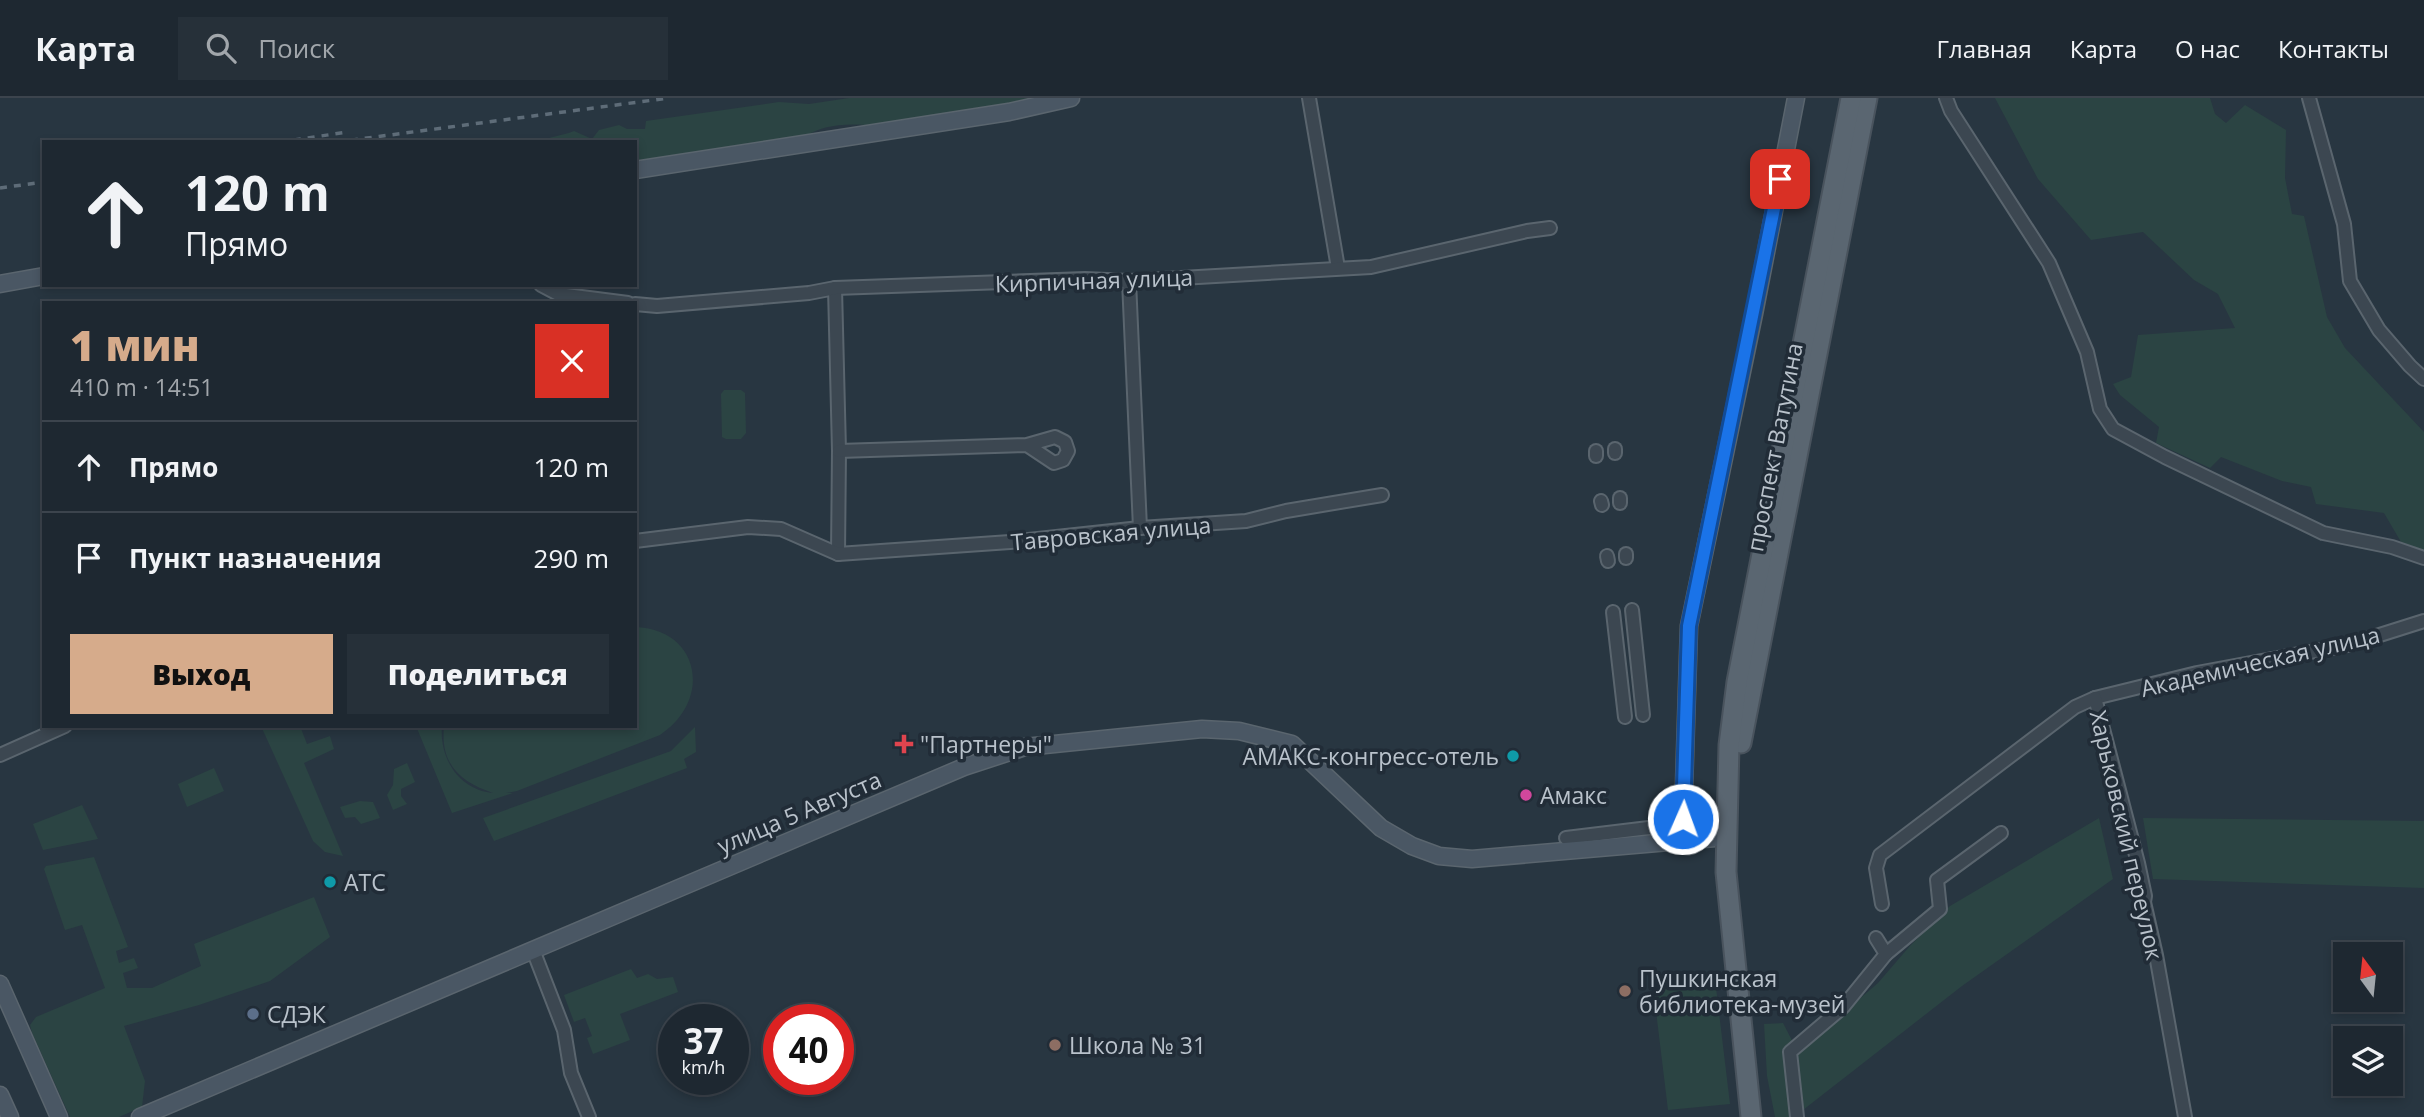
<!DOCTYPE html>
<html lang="ru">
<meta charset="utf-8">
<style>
body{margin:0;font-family:"Open Sans",sans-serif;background:#263039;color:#f1f3f6;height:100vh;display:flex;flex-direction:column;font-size:26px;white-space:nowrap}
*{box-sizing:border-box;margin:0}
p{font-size:23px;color:#a1a6ab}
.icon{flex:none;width:38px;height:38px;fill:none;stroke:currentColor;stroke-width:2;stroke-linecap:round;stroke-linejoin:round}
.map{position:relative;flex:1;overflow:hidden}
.details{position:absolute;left:42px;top:203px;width:595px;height:427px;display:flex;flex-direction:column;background:#1e2831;border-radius:0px;box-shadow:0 4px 10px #0003,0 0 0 2px #3c444d}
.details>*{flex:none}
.guide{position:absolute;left:42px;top:42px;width:595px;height:147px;border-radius:0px;box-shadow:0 4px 10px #0003,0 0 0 2px #3c444d;background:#1e2831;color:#f1f3f6;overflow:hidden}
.needle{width:46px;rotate:345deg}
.controls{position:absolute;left:2333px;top:844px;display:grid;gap:14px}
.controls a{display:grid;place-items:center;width:70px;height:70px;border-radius:0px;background:#1e2831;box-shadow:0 4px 10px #0003,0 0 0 2px #3c444d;font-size:35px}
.speed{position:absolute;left:658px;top:906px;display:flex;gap:14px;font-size:35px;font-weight:700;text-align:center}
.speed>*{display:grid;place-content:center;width:91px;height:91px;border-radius:50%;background:#1e2831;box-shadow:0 4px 10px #0003,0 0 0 2px #3c444d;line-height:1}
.speed small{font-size:18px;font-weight:400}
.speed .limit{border:10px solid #d22;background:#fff;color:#111}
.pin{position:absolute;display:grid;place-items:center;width:60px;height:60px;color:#fff;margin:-30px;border-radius:14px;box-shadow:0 4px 10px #0006}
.me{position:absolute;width:77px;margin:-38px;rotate:2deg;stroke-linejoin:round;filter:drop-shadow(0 0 5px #0008)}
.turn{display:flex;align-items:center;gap:24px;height:147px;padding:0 28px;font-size:32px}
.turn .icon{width:91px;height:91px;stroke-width:2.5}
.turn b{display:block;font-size:49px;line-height:60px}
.round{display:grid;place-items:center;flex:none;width:74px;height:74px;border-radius:0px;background:#263039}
.headline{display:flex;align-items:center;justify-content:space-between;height:119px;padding:0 28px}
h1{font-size:42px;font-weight:800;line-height:52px;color:#d6ab8b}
.cta{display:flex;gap:14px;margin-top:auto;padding:14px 28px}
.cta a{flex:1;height:80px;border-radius:0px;background:#d6ab8b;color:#111;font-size:28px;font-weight:800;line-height:80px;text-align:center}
.cta a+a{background:#263039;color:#f1f3f6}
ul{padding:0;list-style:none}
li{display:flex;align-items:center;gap:21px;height:91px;padding:0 28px;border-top:2px solid #3c444d}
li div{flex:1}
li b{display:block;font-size:26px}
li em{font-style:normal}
header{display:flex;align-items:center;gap:42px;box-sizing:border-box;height:98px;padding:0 35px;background:#1e2831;border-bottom:2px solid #3c444d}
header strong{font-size:33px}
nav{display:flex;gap:38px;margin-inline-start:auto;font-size:24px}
.search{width:490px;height:63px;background:#263039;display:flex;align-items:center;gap:18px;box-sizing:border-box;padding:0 24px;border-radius:0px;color:#a1a6ab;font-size:26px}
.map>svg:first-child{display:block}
.green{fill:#2b4443}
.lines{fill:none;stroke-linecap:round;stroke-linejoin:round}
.street-casing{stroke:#5a656e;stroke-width:16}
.secondary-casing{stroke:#5a656e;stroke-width:19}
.primary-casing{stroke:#49535d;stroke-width:23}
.street{stroke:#3c4751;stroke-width:12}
.secondary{stroke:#4a5764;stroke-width:16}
.primary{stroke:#5a6671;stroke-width:19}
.rail{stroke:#5e6c78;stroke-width:3.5;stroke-dasharray:7 7;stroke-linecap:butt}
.route-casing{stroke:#114b97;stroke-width:18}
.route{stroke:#1a73e8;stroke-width:12}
.health-dot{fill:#e0444e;stroke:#212c37;stroke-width:2.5}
.culture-dot{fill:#0f9aa8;stroke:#212c37;stroke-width:2.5}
.hotel-dot{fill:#d1479c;stroke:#212c37;stroke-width:2.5}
.education-dot{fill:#8d6e63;stroke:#212c37;stroke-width:2.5}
.service-dot{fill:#5c6f8a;stroke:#212c37;stroke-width:2.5}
.labels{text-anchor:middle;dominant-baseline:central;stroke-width:7;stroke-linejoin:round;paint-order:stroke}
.street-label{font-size:23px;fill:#b9c2cb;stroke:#212c37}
.poi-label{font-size:23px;fill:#b9c2cb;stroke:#212c37;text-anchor:start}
</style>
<header>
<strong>Карта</strong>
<div class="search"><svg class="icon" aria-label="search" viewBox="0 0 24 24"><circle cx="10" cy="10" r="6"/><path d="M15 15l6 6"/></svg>Поиск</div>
<nav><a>Главная</a><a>Карта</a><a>О нас</a><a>Контакты</a></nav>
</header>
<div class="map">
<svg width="2424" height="1019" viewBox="0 0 2424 1019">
<rect width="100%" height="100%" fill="#283641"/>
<g class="green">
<path d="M 849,0 L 1044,0 L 1045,3 L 876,28 C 851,25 822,25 802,41 L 635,68 L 635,44 L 539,44 C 550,38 562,38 574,33 L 592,41 L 599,32 L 619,27 L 627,31 L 645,31 L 646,23 L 779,4 L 809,6 Z"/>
<polygon points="1995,0 2210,0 2215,16 2226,25 2245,7 2286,32 2285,80 2292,116 2304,118 2327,219 2345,250 2424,334 2424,452 2401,444 2384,415 2316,406 2311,389 2282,383 2221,359 2210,370 2156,345 2159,329 2120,297 2113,286 2131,279 2138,237 2235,230 2218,196 2194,182 2143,134 2091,142 2038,81"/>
<polygon points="724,292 741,292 745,295 746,335 741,341 726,341 722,339 721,296"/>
<path d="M 635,529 C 700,531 713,602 660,637 L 517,693 L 506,695 L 513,695 L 452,715 L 416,628 L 442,628 C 439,660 459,692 493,695 C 461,684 440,667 444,628 L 635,628 Z"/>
<polygon points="261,628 300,628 307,646 330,638 334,651 304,665 343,758 325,754 313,743"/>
<polygon points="695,629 696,654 684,661 687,670 494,743 483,720 671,653"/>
<polygon points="407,665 415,684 401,691 401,698 407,706 393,712 387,697 393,687 394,671"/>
<polygon points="214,670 224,693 187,709 178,686"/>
<polygon points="360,703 373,704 380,720 361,726 355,719 345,720 340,709"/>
<polygon points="82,707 98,741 43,752 33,726"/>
<polygon points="2099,720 2113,781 1962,888 1803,1012 1803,1019 1775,1019 1767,978 1764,926 1783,925 1798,954 1878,885 1909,849 1950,808"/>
<polygon points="2143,720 2424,723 2424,790 2153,781"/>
<polygon points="94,759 128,849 116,853 119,865 134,860 138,870 123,875 127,890 152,890 201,868 194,846 314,799 330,839 270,883 199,907 124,928 145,983 142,1009 119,1019 70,1019 32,935 30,927 36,919 105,890 82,827 65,832 44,771 46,768"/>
<polygon points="631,871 637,880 648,876 657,881 673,879 678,894 620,916 630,942 593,956 587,940 592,938 585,920 574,924 564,897"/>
<polygon points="1714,873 1730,1006 1668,1012 1652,880"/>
</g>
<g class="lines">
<g class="street-casing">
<g id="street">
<polyline points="1309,0 1338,170"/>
<polyline points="1946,0 1951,13 2049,165 2087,254 2100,311 2113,331 2165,359 2323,435 2392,449 2424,460"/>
<polyline points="2309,0 2344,126 2350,183 2379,232 2410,268 2424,281"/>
<polyline points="1129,183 1140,430"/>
<polyline points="541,187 558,196 628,205"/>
<polyline points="835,190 839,353 838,456"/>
<polyline points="635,206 657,208 809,195 835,190 1085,181 1129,183 1371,169 1527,133 1550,130"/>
<polyline points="1615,351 1615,355"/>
<polyline points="839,353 1027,347 1055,339 1065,344 1068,353 1063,362 1054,365 1027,347"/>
<polyline points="1596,353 1596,358"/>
<polyline points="1620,400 1620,405"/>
<polyline points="1601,403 1602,407"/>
<polyline points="635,443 748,429 781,431 838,456 1010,444 1140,430 1246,423 1286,413 1382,397"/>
<polyline points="1626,456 1626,460"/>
<polyline points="1607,458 1608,463"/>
<polyline points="1632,512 1643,617"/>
<polyline points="1613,514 1625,619"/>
<polyline points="2095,600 2197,575 2348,547 2424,523"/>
<polyline points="0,657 65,628"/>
<polyline points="1566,740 1657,729 1666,735 1674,730"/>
<polyline points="1882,806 1876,770 1880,757 2075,609 2095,600 2138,765 2145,798 2144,804 2156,857 2185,1019"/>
<polyline points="533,852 564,932 571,975 589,1019"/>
<polyline points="1886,856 1940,811 1937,782 2001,735"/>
<polyline points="1797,1019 1790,954 1843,909 1886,856 1876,840"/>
</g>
</g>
<g class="secondary-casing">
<g id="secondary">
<polyline points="635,72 1009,14 1071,0"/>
<polyline points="0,186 44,178"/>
<polyline points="1684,741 1683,721 1689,528 1754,216 1796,0"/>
<polyline points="0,886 59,1019"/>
<polyline points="0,997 10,1019"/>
<polyline points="140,1019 964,669 1025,649 1202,631 1239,633 1292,646 1381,730 1412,748 1439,758 1472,761 1727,739"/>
</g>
</g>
<g class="primary-casing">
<g id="primary">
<polyline points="1741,645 1867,0"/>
<polyline points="1751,1019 1726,774 1729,647 1737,584 1851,0"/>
</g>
</g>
<use href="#street" class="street"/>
<use href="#secondary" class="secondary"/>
<use href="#primary" class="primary"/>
<g class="rail">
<polyline points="280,44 348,34"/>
<polyline points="337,44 669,0"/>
<polyline points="0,90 44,84"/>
</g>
</g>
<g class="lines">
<g class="route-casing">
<polyline id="route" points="1683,721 1689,528 1780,81"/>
</g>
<use href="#route" class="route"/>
</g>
<path class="health-dot" d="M900.5 635.5h7v7h7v7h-7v7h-7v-7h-7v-7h7z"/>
<g class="culture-dot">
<circle cx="1513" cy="658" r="7"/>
<circle cx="330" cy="784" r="7"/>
</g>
<circle class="hotel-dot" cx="1526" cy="697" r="7"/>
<g class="education-dot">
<circle cx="1625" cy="893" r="7"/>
<circle cx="1055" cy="947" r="7"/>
</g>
<circle class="service-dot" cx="253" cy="916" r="7"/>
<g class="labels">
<g class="street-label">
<text transform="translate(1094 182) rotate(-2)">Кирпичная улица</text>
<text transform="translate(1774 349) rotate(-79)">проспект Ватутина</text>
<text transform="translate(1111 435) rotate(-5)">Тавровская улица</text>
<text transform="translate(2260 563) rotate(-13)">Академическая улица</text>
<text transform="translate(799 714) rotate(-23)">улица 5 Августа</text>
<text transform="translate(2127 737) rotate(77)">Харьковский переулок</text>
</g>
<g class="poi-label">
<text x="920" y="646">"Партнеры"</text>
<text x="1499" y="658" text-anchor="end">АМАКС-конгресс-отель</text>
<text x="1540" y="697">Амакс</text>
<text x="344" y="784">АТС</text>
<text x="1639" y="880">Пушкинская<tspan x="1639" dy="26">библиотека-музей</tspan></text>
<text x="267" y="916">СДЭК</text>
<text x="1069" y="947">Школа № 31</text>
</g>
</g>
</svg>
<div class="controls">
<a><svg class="needle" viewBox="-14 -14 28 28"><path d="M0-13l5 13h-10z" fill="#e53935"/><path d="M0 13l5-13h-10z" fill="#a1a6ab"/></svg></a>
<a><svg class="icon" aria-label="layers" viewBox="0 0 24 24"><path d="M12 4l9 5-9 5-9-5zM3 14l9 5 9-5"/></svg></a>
</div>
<div class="speed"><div>37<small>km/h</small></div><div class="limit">40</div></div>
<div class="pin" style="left:1780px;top:81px;background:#d93025"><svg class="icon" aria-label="arrive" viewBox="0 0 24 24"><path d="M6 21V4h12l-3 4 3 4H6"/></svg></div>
<svg class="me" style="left:1683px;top:721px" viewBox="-20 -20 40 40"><circle r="17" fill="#1a73e8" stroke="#fff" stroke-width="3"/><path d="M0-11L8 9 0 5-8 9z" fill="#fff"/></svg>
<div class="guide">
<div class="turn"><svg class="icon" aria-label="ahead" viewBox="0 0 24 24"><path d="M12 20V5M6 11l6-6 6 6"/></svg><div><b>120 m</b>Прямо</div></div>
</div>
<section class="details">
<div class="headline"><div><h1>1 мин</h1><p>410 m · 14:51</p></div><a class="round" style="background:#d93025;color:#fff"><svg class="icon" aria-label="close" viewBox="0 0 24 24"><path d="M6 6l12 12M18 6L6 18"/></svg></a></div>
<ul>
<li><svg class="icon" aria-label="ahead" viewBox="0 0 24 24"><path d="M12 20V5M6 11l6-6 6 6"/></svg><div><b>Прямо</b></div><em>120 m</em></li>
<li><svg class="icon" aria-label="arrive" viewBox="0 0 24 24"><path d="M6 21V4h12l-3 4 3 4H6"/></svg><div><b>Пункт назначения</b></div><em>290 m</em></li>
</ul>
<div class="cta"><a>Выход</a><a>Поделиться</a></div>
</section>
</div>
